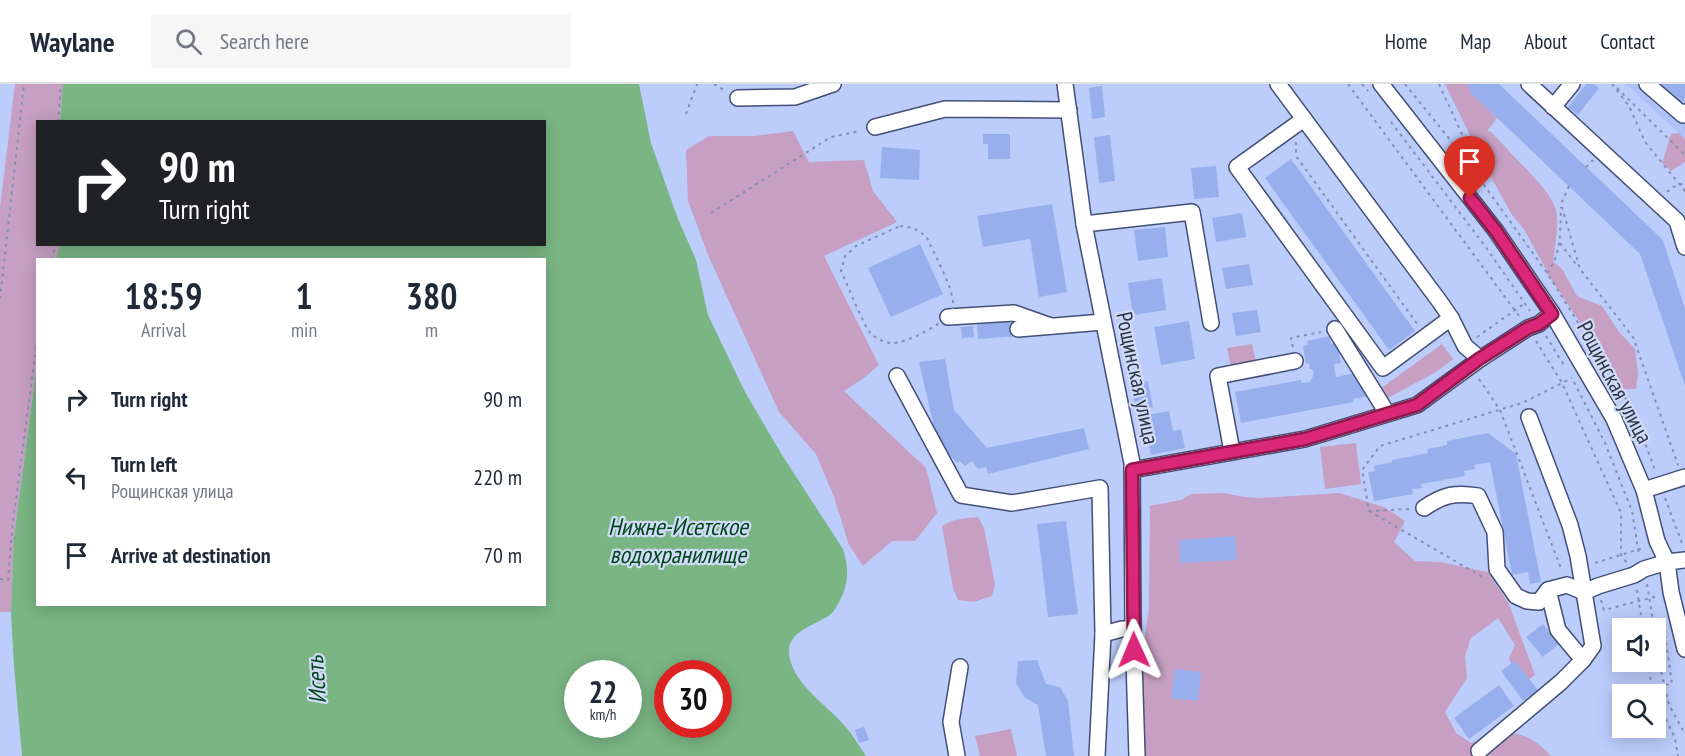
<!DOCTYPE html>
<meta charset="utf-8">
<style>
body{margin:0;font-family:"PT Sans Narrow",sans-serif;background:#f6f6f7;color:#1f2937;height:100vh;display:flex;flex-direction:column;font-size:22px;white-space:nowrap}
*{box-sizing:border-box;margin:0}
p{font-size:20px;color:#747a83}
.icon{flex:none;width:33px;height:33px;fill:none;stroke:currentColor;stroke-width:2;stroke-linecap:round;stroke-linejoin:round}
.map{position:relative;flex:1;overflow:hidden}
.side{position:absolute;left:36px;top:174px;width:510px;height:348px;display:flex;flex-direction:column;background:#fff;border-radius:0px;box-shadow:0 3px 15px #0003}
.side>*{flex:none}
.guide{position:absolute;left:36px;top:36px;width:510px;height:126px;border-radius:0px;box-shadow:0 3px 15px #0003;background:#202124;color:#fff;overflow:hidden}
.buttons{position:absolute;left:1612px;top:534px;display:grid;gap:12px}
.buttons a{display:grid;place-items:center;width:54px;height:54px;border-radius:0px;background:#fff;box-shadow:0 3px 15px #0003;font-size:30px}
.speed{position:absolute;left:564px;top:576px;display:flex;gap:12px;font-size:30px;font-weight:700;text-align:center}
.speed>*{display:grid;place-content:center;width:78px;height:78px;border-radius:50%;background:#fff;box-shadow:0 3px 15px #0003;line-height:1}
.speed small{font-size:15px;font-weight:400}
.speed .limit{border:9px solid #d22;background:#fff;color:#111}
.pin{position:absolute;display:grid;place-items:center;width:51px;height:51px;color:#fff;margin:-62px -26px;border-radius:50% 50% 50% 0;rotate:-45deg;box-shadow:0 0 6px #0007}
.pin .icon{rotate:45deg}
.me{position:absolute;width:66px;margin:-33px;rotate:359deg;stroke-linejoin:round;filter:drop-shadow(0 0 4px #0008)}
.turn{display:flex;align-items:center;gap:21px;height:126px;padding:0 24px;font-size:27px}
.turn .icon{width:78px;height:78px;stroke-width:2.5}
.turn b{display:block;font-size:42px;line-height:51px}
.eta{display:flex;justify-content:space-evenly;align-items:center;height:102px;text-align:center}
.eta b{font-size:36px;font-weight:700;line-height:42px}
ul{padding:0;list-style:none}
li{display:flex;align-items:center;gap:18px;height:78px;padding:0 24px}
li div{flex:1}
li b{display:block;font-size:22px}
li em{font-style:normal}
header{display:flex;align-items:center;gap:36px;box-sizing:border-box;height:84px;padding:0 30px;background:#fff;border-bottom:2px solid #e0e1e3}
header strong{font-size:28px}
nav{display:flex;gap:33px;margin-inline-start:auto;font-size:21px}
.search{width:420px;height:54px;background:#f6f6f7;display:flex;align-items:center;gap:15px;box-sizing:border-box;padding:0 21px;border-radius:0px;color:#747a83;font-size:22px}
.map>svg:first-child{display:block}
.built{fill:#afc2f7}
.green{fill:#c69fc2}
.water{fill:#7ab584;fill-rule:evenodd}
.building{fill:#98afed}
.lines{fill:none;stroke-linecap:round;stroke-linejoin:round}
.minor-casing{stroke:#425077;stroke-width:18}
.path{stroke:#8390b3;stroke-width:2;stroke-dasharray:3 4.5;stroke-linecap:butt}
.minor{stroke:#fff;stroke-width:15}
.route-casing{stroke:#8e194d;stroke-width:15}
.route{stroke:#db2777;stroke-width:10}
.labels{text-anchor:middle;dominant-baseline:central;stroke-width:4.5;stroke-linejoin:round;paint-order:stroke}
.street-label{font-size:22px;fill:#2c3345;stroke:#d0dbf7}
.water-label{font-size:24px;font-style:italic;fill:#004619;stroke:#d0dbf7}
</style>
<header>
<strong>Waylane</strong>
<div class="search"><svg class="icon" aria-label="search" viewBox="0 0 24 24"><circle cx="10" cy="10" r="6"/><path d="M15 15l6 6"/></svg>Search here</div>
<nav><a>Home</a><a>Map</a><a>About</a><a>Contact</a></nav>
</header>
<div class="map">
<svg width="1685" height="672" viewBox="0 0 1685 672">
<rect width="100%" height="100%" fill="#bccdfb"/>
<polygon class="built" points="1626,0 1685,0 1685,55 1671,42"/>
<g class="green">
<polygon points="15,0 63,0 60,37 38,38 38,160 60,161 56,175 38,176 37,280 14,453 11,528 0,528 0,124"/>
<path d="M 1445,0 L 1468,0 L 1470,8 L 1497,34 L 1487,47 L 1491,48 C 1505,62 1517,76 1530,89 C 1540,100 1551,111 1556,126 C 1559,142 1555,162 1553,177 L 1562,185 L 1577,212 L 1602,222 L 1619,248 L 1635,265 L 1638,290 L 1636,305 L 1619,305 L 1612,300 L 1613,287 L 1546,188 L 1546,185 L 1523,144 L 1512,131 L 1486,84 Z"/>
<polygon points="793,47 809,78 864,76 873,107 897,138 824,172 879,281 865,293 844,307 926,384 937,429 915,457 892,457 863,482 849,461 834,413 816,370 779,328 708,171 688,117 686,66 709,52 755,52"/>
<polygon points="1679,49 1685,55 1685,78 1671,87 1662,79 1671,50"/>
<polygon points="1252,260 1256,279 1231,284 1227,264"/>
<polygon points="1442,260 1453,275 1436,288 1386,315 1380,305"/>
<polygon points="1356,359 1361,400 1325,405 1320,363"/>
<path d="M 1224,409 L 1244,413 L 1260,414 L 1340,409 L 1386,424 L 1405,437 L 1394,458 L 1415,477 L 1440,478 L 1488,488 L 1508,518 L 1535,591 L 1526,597 L 1514,588 L 1509,574 L 1515,561 L 1498,534 L 1471,554 L 1465,572 L 1467,594 L 1445,628 L 1456,649 L 1471,659 C 1482,655 1497,648 1509,649 C 1525,649 1541,660 1551,672 L 1137,672 L 1136,617 L 1149,524 L 1150,422 L 1181,416 L 1191,410 Z"/>
<path d="M 978,433 L 984,444 L 995,500 L 992,512 L 974,518 L 958,516 L 953,504 L 942,442 C 953,435 965,434 978,433 Z"/>
<polygon points="1011,645 1017,672 980,672 975,652"/>
</g>
<path class="water" d="M 63,0 L 639,0 L 651,59 L 678,135 L 696,176 L 708,231 L 745,308 L 782,371 L 843,465 C 849,485 849,500 839,518 C 837,521 835,526 832,529 C 819,541 789,545 789,567 C 789,597 827,621 845,642 C 853,651 859,662 866,672 L 22,672 L 14,582 L 11,528 L 14,453 L 37,280 L 38,520 L 544,520 L 544,176 L 56,175 L 60,160 L 544,160 L 544,38 L 60,37 ZM 578,590 L 628,590 L 628,640 L 578,640 ZM 668,590 L 718,590 L 718,640 L 668,640 Z"/>
<g class="building">
<polygon points="1468,0 1499,0 1663,156 1685,225 1685,302 1640,170 1470,8"/>
<polygon points="1586,0 1594,0 1599,4 1578,31 1568,23"/>
<polygon points="1658,0 1685,0 1685,14 1681,19"/>
<polygon points="1102,2 1105,33 1092,35 1089,4"/>
<polygon points="983,50 1010,50 1010,75 988,75 988,60 983,60"/>
<polygon points="1110,51 1115,97 1099,99 1094,53"/>
<polygon points="882,63 920,66 919,96 880,94"/>
<polygon points="1291,75 1415,247 1389,266 1265,94"/>
<polygon points="1216,82 1219,113 1194,115 1191,84"/>
<polygon points="1052,120 1067,208 1039,213 1030,155 983,163 977,132"/>
<polygon points="1242,129 1246,153 1216,158 1212,134"/>
<polygon points="1165,143 1168,173 1138,177 1134,146"/>
<polygon points="920,160 943,210 891,233 868,184"/>
<polygon points="1249,180 1253,201 1226,205 1222,184"/>
<polygon points="1162,194 1166,226 1133,231 1128,199"/>
<polygon points="1257,226 1261,248 1236,252 1232,229"/>
<polygon points="1189,237 1195,275 1161,281 1154,243"/>
<polygon points="1018,238 1019,252 978,255 977,240"/>
<polygon points="973,242 974,253 962,254 961,243"/>
<polygon points="1330,252 1331,260 1337,258 1341,279 1334,280 1336,293 1359,288 1373,311 1353,315 1354,318 1241,339 1235,308 1301,296 1301,299 1310,298 1314,290 1312,285 1310,285 1309,279 1306,280 1303,262 1308,261 1307,257"/>
<polygon points="945,275 954,326 987,364 1084,344 1089,365 988,390 986,383 978,385 972,377 965,382 960,377 957,379 935,355 938,352 933,339 919,278"/>
<polygon points="1148,297 1153,323 1136,327 1131,300"/>
<polygon points="1169,327 1173,347 1181,345 1185,364 1151,371 1147,352 1151,351 1147,331"/>
<polygon points="1488,349 1516,370 1541,498 1530,500 1528,488 1512,491 1490,378 1474,381 1475,385 1464,387 1465,392 1421,400 1422,404 1412,405 1413,410 1374,417 1368,388 1375,387 1374,382 1392,378 1392,376 1428,369 1427,365 1447,361 1447,357"/>
<polygon points="1066,437 1078,530 1048,533 1037,440"/>
<polygon points="1235,452 1237,476 1180,479 1179,456"/>
<polygon points="1543,540 1559,560 1543,573 1526,553"/>
<polygon points="1037,576 1046,600 1060,603 1068,617 1074,672 1046,672 1038,621 1025,614 1016,599 1018,577"/>
<polygon points="1515,577 1538,606 1523,617 1501,587"/>
<polygon points="1175,585 1201,588 1198,617 1171,614"/>
<polygon points="1499,601 1514,622 1469,655 1454,634"/>
<polygon points="864,643 869,656 859,659 855,646"/>
</g>
<g class="lines">
<g class="minor-casing">
<g id="minor">
<polyline points="1065,0 1084,140 1132,379 1133,545 1137,672"/>
<polyline points="1278,0 1440,218 1451,234 1465,262 1480,275"/>
<polyline points="1381,0 1496,147 1552,229 1614,335 1644,406 1657,457 1667,478 1671,508 1685,565"/>
<polyline points="1529,0 1677,137 1685,163"/>
<polyline points="1647,0 1683,31 1685,28"/>
<polyline points="738,14 795,13 833,0"/>
<polyline points="1553,23 1572,0"/>
<polyline points="1304,35 1237,83 1383,284 1451,234"/>
<polyline points="875,43 945,25 1069,26"/>
<polyline points="1084,140 1192,128 1211,239"/>
<polyline points="948,233 1014,229 1051,242"/>
<polyline points="1018,245 1103,238"/>
<polyline points="1335,245 1384,324"/>
<polyline points="897,292 961,411 1012,419 1100,404 1103,550 1097,672"/>
<polyline points="1529,333 1570,441 1578,472 1593,562 1583,576"/>
<polyline points="1231,362 1218,292 1295,277"/>
<polyline points="1132,386 1305,355 1417,321 1480,275 1528,244 1539,240 1552,229"/>
<polyline points="1644,406 1685,393"/>
<path d="M 1424,424 C 1443,411 1455,408 1478,412 L 1495,448 L 1497,485 L 1516,512 L 1527,517 L 1539,518 L 1548,506 L 1567,501 L 1584,508 L 1598,502 L 1634,491 L 1644,485 L 1667,478 L 1685,476"/>
<polyline points="1103,550 1122,545 1133,545"/>
<polyline points="1479,667 1561,598 1583,576 1558,546 1548,506"/>
<polyline points="957,672 951,638 960,583"/>
</g>
</g>
<g class="path">
<polyline points="714,0 726,7"/>
<polyline points="1348,0 1519,232"/>
<polyline points="1362,0 1368,7"/>
<polyline points="1405,0 1464,73 1547,189 1633,326 1655,386"/>
<polyline points="1439,0 1484,98"/>
<polyline points="1612,0 1629,22 1645,58 1685,107"/>
<polyline points="1617,4 1685,71"/>
<polyline points="686,30 697,0"/>
<polyline points="58,38 61,0"/>
<polyline points="1391,38 1485,162 1530,227"/>
<polyline points="1296,58 1296,72 1418,241"/>
<polyline points="1586,83 1593,76"/>
<polyline points="1569,102 1561,120 1580,185 1633,253 1678,381"/>
<polyline points="1667,108 1673,103 1685,99"/>
<polyline points="711,129 831,53 860,47"/>
<path d="M 900,142 C 912,143 918,145 927,154 C 934,170 955,206 953,223 C 952,237 905,260 892,259 C 885,259 877,255 871,250 C 864,243 847,199 841,187 L 845,172 L 856,162 Z"/>
<polyline points="1560,159 1578,183"/>
<polyline points="52,176 56,160"/>
<path d="M 1547,189 C 1562,170 1560,146 1561,123"/>
<polyline points="0,215 24,0"/>
<polyline points="1546,252 1565,283"/>
<polyline points="1477,253 1525,219"/>
<polyline points="1536,257 1562,299 1621,429 1621,471 1627,479"/>
<polyline points="1293,263 1291,254 1321,248"/>
<polyline points="1479,295 1500,326 1562,487"/>
<polyline points="1574,298 1605,359 1632,427 1639,471"/>
<polyline points="1665,414 1683,462"/>
<polyline points="1409,425 1369,427 1362,386 1380,362 1522,319 1572,294"/>
<polyline points="1369,427 1486,495"/>
<polyline points="1595,479 1643,464"/>
<polyline points="0,495 8,496 13,437 38,250"/>
<polyline points="1647,500 1654,544"/>
<polyline points="1637,506 1643,544"/>
<polyline points="1601,516 1604,526 1658,512"/>
<polyline points="1656,566 1669,621 1685,650"/>
<polyline points="1648,578 1652,606 1654,610"/>
<polyline points="1652,606 1664,601 1672,600 1664,544"/>
<polyline points="1656,615 1675,654 1678,672"/>
</g>
<use href="#minor" class="minor"/>
</g>
<g class="lines">
<g class="route-casing">
<polyline id="route" points="1134,566 1132,386 1305,355 1417,321 1479,275 1528,244 1539,240 1552,230 1496,147 1470,114"/>
</g>
<use href="#route" class="route"/>
</g>
<g class="labels">
<g class="street-label">
<text transform="translate(1138 294) rotate(78)">Рощинская улица</text>
<text transform="translate(1615 298) rotate(62)">Рощинская улица</text>
</g>
<g class="water-label">
<text x="678" y="442">Нижне-Исетское<tspan x="678" dy="28">водохранилище</tspan></text>
<text transform="translate(316 596) rotate(-94)">Исеть</text>
</g>
</g>
</svg>
<div class="buttons">
<a><svg class="icon" aria-label="sound" viewBox="0 0 24 24"><path d="M4 9h4l5-4v14l-5-4H4zM17 9q2 3 0 6"/></svg></a>
<a><svg class="icon" aria-label="search" viewBox="0 0 24 24"><circle cx="10" cy="10" r="6"/><path d="M15 15l6 6"/></svg></a>
</div>
<div class="speed"><div>22<small>km/h</small></div><div class="limit">30</div></div>
<div class="pin" style="left:1470px;top:114px;background:#d93025"><svg class="icon" aria-label="arrive" viewBox="0 0 24 24"><path d="M6 21V4h12l-3 4 3 4H6"/></svg></div>
<svg class="me" style="left:1134px;top:566px" viewBox="-20 -20 40 40"><path d="M0-17L14 15 0 8-14 15z" fill="#db2777" stroke="#fff" stroke-width="4"/></svg>
<div class="guide">
<div class="turn"><svg class="icon" aria-label="right" viewBox="0 0 24 24"><path d="M7 20v-9h11M14 6l5 5-5 5"/></svg><div><b>90 m</b>Turn right</div></div>
</div>
<section class="side">
<div class="eta">
<div><b>18:59</b><p>Arrival</p></div>
<div><b>1</b><p>min</p></div>
<div><b>380</b><p>m</p></div>
</div>
<ul>
<li><svg class="icon" aria-label="right" viewBox="0 0 24 24"><path d="M7 20v-9h11M14 6l5 5-5 5"/></svg><div><b>Turn right</b></div><em>90 m</em></li>
<li><svg class="icon" aria-label="left" viewBox="0 0 24 24"><path d="M17 20v-9H6M10 6l-5 5 5 5"/></svg><div><b>Turn left</b><p>Рощинская улица</p></div><em>220 m</em></li>
<li><svg class="icon" aria-label="arrive" viewBox="0 0 24 24"><path d="M6 21V4h12l-3 4 3 4H6"/></svg><div><b>Arrive at destination</b></div><em>70 m</em></li>
</ul>
</section>
</div>
